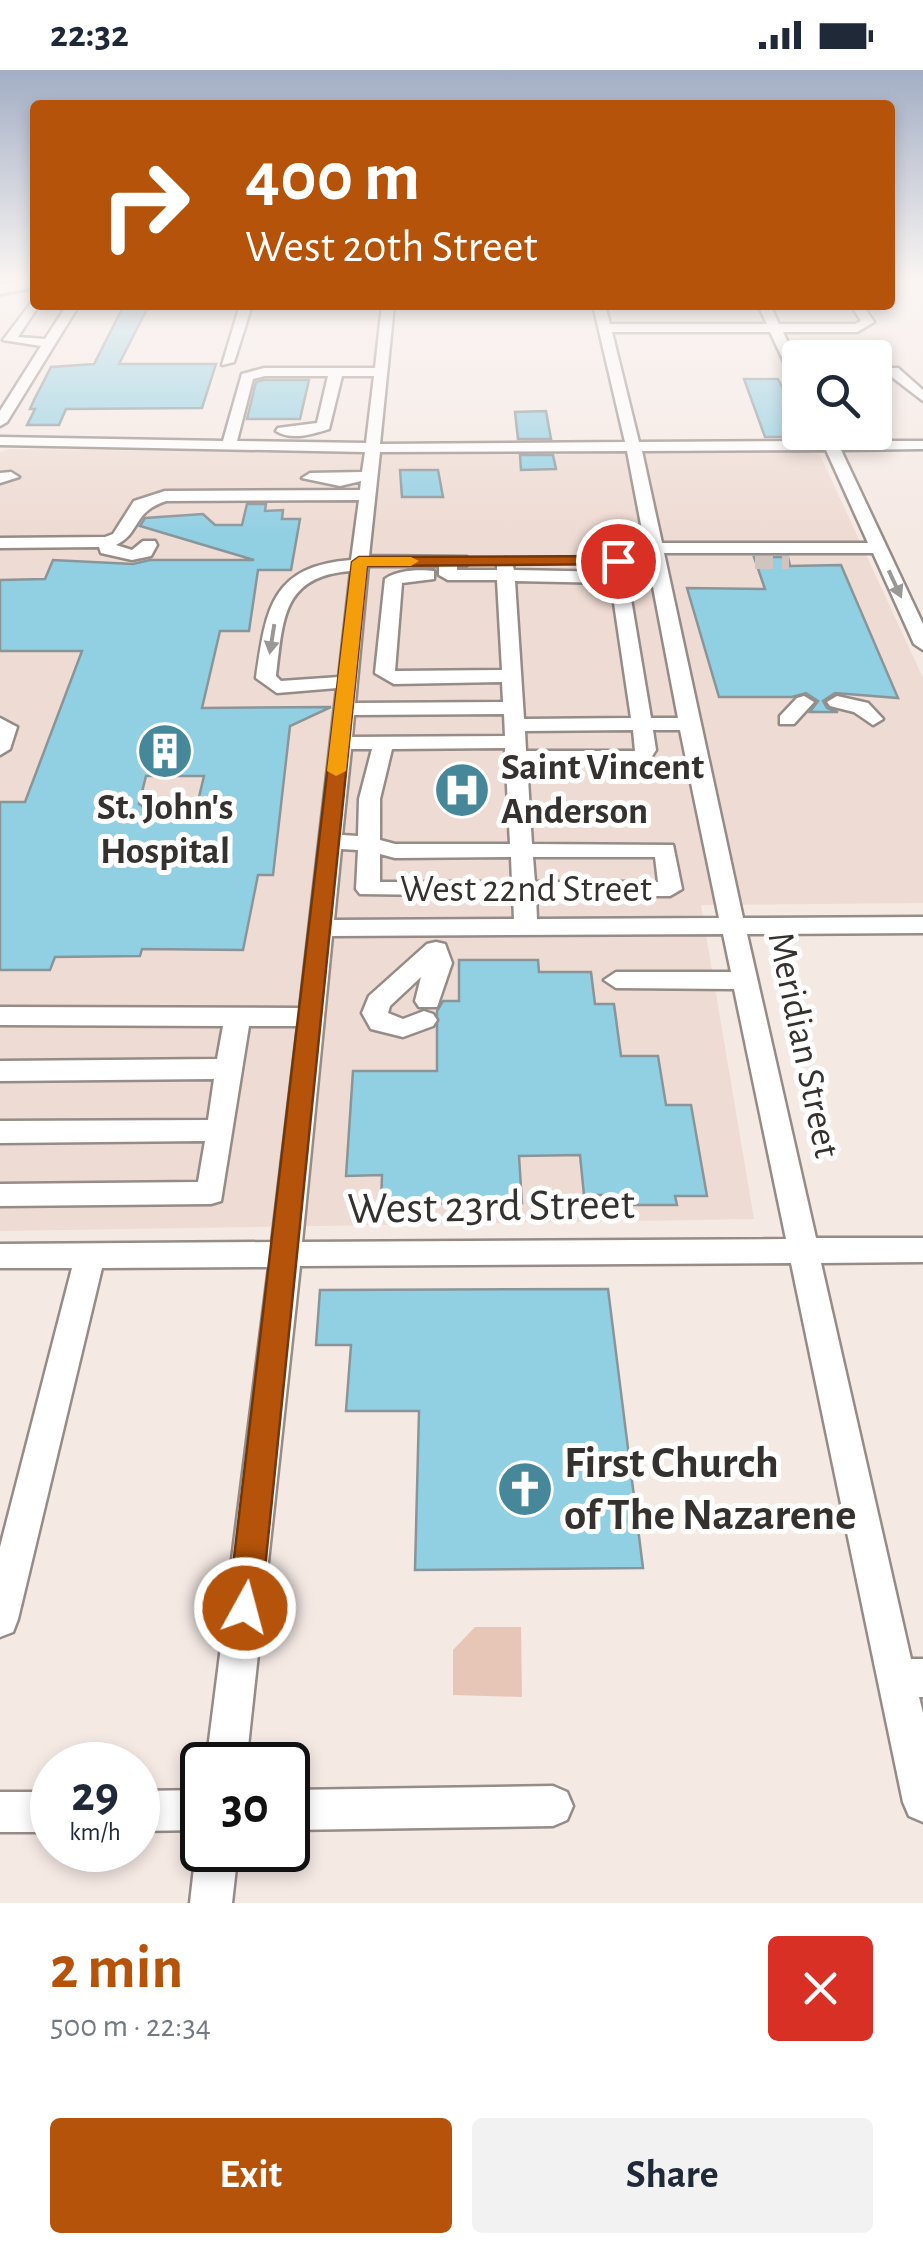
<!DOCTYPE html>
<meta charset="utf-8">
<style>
body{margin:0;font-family:"Alegreya Sans",sans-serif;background:#f2f2f3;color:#1f2937;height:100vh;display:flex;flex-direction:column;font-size:38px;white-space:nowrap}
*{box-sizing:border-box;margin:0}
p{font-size:32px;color:#747a83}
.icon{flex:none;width:55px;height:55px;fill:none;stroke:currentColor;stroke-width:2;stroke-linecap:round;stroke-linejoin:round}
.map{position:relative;height:1833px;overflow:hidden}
.details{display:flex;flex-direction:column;background:#fff;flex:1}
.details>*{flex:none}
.top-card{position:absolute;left:30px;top:30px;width:865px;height:210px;border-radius:10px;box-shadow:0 5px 15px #0003;background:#b45309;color:#fff;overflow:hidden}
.buttons{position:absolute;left:782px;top:270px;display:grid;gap:20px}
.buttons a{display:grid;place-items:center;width:110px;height:110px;border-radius:10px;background:#fff;box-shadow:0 5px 15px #0003;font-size:50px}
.speed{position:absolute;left:30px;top:1672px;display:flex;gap:20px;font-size:50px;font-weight:700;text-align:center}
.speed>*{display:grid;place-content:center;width:130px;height:130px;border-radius:50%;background:#fff;box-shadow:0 5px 15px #0003;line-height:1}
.speed small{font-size:25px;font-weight:400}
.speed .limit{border:5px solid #111;border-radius:15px;background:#fff;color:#111}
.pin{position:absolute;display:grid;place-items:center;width:85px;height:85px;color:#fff;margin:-42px;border:5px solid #fff;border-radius:50%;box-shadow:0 2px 10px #0007}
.me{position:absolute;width:110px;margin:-55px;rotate:7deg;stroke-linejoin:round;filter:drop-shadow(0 0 8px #0008)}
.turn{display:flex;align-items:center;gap:35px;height:210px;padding:0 50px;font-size:45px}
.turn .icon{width:130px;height:130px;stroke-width:2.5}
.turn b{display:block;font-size:70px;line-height:85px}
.round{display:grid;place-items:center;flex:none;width:105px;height:105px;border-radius:10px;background:#f2f2f3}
.overview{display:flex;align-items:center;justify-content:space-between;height:170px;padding:0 50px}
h1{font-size:60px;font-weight:700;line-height:75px;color:#b45309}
.button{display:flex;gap:20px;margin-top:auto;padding:20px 50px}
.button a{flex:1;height:115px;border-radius:10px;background:#b45309;color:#fff;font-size:40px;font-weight:700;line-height:115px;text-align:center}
.button a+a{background:#f2f2f3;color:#1f2937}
.status{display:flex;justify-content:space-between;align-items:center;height:70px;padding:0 50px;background:#fff;direction:ltr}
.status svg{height:28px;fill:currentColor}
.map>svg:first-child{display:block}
.built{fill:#eedbd3}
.green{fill:#e8c6b7}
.building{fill:#91cfe3;stroke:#8a9599;stroke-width:2.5;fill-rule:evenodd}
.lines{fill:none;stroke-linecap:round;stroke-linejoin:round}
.minor-tunnel{stroke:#cfc4c0;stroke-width:18;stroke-dasharray:18 9;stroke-linecap:butt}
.minor-casing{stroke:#958b87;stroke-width:5}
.major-casing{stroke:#958b87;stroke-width:6}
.minor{fill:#fff;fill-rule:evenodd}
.major{fill:#fff;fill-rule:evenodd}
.oneway{fill:#9a9897}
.route{fill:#b45309;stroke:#753606;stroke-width:2.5}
.slow{fill:#f59e0b}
.labels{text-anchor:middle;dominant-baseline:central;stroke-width:10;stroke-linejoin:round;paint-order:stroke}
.poi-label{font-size:38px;font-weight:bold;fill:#35312f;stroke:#fff;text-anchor:start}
.street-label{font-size:38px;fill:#35312f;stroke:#fff}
.near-street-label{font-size:45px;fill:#35312f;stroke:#fff}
.near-poi-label{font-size:45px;font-weight:bold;fill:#35312f;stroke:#fff;text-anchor:start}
</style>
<div class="status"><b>22:32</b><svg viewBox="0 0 49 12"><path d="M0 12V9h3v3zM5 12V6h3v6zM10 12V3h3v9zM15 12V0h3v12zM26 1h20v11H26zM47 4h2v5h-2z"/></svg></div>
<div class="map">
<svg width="923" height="1833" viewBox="0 0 923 1833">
<rect width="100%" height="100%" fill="#f5e9e4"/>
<polygon class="built" points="9,379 411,384 810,382 820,385 923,608 923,833 701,835 754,1149 0,1161 0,382"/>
<polygon class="green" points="475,1557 521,1557 522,1627 453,1625 453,1580"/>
<g class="building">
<polygon points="124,235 149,235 119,294 216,294 202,338 66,339 59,355 27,355 35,339 30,339 34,330 51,297 94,294"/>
<polygon points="744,309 778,309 800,353 800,367 765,367"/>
<polygon points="264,310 309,310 300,349 247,349 256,312"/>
<polygon points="546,341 551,369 518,369 515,342"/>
<polygon points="520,385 553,385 556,399 521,400"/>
<polygon points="400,400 438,400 443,427 402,427"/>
<path d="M 247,434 L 266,434 L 265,441 L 283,440 L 282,449 L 300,449 L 291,500 L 258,500 L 249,561 L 220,561 L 202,638 L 331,637 L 290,656 L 273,805 L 258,805 L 243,880 L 142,879 L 140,886 L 55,887 L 50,900 L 0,900 L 0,732 L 25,732 L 82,581 L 0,581 L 0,510 L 45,509 L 53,490 L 133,494 L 150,490 L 254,490 L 140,456 L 145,448 L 203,444 L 215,455 L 242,455 ZM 146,706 L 204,706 L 194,748 L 159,748 L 139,734 Z"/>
<polygon points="754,487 788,487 790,496 841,495 898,628 835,623 823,631 827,638 838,642 810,642 818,631 806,623 792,627 719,627 687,518 765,519"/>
<polygon points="459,890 538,890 539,902 591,902 595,934 614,934 621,986 658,986 666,1035 691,1035 707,1126 675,1126 677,1135 613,1135 612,1125 584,1125 580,1085 519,1086 522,1133 381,1134 382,1105 346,1106 353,1001 437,1001 437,941 443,931 459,931"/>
<polygon points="608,1219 643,1498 415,1500 419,1341 346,1341 351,1275 316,1275 320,1220"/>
</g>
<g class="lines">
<polyline class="minor-tunnel" points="755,490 789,490"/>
<g class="minor-casing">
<g id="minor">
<polygon points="35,228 35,235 39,235 18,267 45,269 67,235 79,235 7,352 0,356 0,341 41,276 3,270"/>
<polygon points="240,235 252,235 234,292 222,295"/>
<path d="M 382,235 L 394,235 L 380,374 L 625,372 L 593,235 L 605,235 L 610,254 L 767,254 L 758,235 L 770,235 L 779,254 L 855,254 L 861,251 L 851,235 L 863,235 L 874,252 L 857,262 L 783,262 L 800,297 L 800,315 L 793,311 L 770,262 L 612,262 L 639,372 L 822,371 L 818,362 L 832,362 L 837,371 L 923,371 L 923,379 L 841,380 L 923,554 L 923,580 L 914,574 L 873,483 L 664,483 L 743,848 L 923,847 L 923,863 L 747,864 L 816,1168 L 923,1168 L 923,1192 L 821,1193 L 911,1589 L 923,1589 L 923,1627 L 919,1627 L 923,1643 L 923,1752 L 909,1746 L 903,1732 L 791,1193 L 300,1196 L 246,1695 L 206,1695 L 269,1197 L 102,1198 L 18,1549 L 13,1562 L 0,1567 L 0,1477 L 72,1198 L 0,1198 L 0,1174 L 272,1172 L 298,956 L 249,956 L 221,1131 L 211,1134 L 0,1136 L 0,1114 L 198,1112 L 205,1071 L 0,1073 L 0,1051 L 208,1050 L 214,1009 L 0,1011 L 0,991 L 217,989 L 223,956 L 0,955 L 0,937 L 300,938 L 337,618 L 277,623 L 256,608 C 266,539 271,496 351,490 L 359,430 L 166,431 C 132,442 141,463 116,475 L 132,480 L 143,471 L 155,471 L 157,475 L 151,486 L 132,490 L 101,483 L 99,477 L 0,478 L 0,468 L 105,467 L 113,464 L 134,431 L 165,421 L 360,420 L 361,411 L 340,416 L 302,408 L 310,403 L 362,402 L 365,382 L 0,375 L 0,367 L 223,371 L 242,304 L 264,298 L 375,298 ZM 265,306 L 328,306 L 317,353 L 278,358 L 276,361 C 291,371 313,364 329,359 L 342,306 L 374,306 L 366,373 L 237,371 L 253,309 ZM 826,380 L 868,473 L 662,473 L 642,381 ZM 627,381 L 647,486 L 591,486 L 583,491 L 591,496 L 649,496 L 678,648 L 651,648 L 628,511 L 619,502 L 514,500 L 511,489 L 505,488 L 497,493 L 497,500 L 457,500 L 457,496 L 467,495 L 467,487 L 369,486 L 380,382 ZM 368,496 L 439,496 L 439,505 L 448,510 L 497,510 L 502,600 L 395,601 L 402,513 L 434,509 L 434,501 C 420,499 396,500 385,509 L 375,603 L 394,614 L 502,612 L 503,632 L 355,633 ZM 351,501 L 339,607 L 281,611 L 276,606 C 283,549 282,506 351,501 ZM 515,511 L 611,513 L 631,648 L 524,649 ZM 504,644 L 505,666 L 352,667 L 354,645 ZM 633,660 L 635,681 L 526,681 L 525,661 ZM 653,660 L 680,660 L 719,848 L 537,849 L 536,826 L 670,826 L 682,819 L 673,775 L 532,774 L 527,693 L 649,691 L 656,680 ZM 505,678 L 510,774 L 395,774 L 380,770 L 380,729 L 392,679 ZM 351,679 L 372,679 L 359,729 L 358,766 L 342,765 ZM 341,779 L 358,780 L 356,819 L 360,824 L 513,826 L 514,849 L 334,850 ZM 380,784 L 395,788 L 511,787 L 512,812 L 380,812 ZM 533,787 L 655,787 L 658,812 L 535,812 ZM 723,864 L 731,902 L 616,902 L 604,910 L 616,918 L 734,919 L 786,1169 L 302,1172 L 332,866 Z"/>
<polygon points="888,298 898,298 923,320 923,331 888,304"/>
<polygon points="0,403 11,402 19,407 0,413"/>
<polygon points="804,626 814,632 794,654 780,654 780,646 797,628"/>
<polygon points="837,626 868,633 883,649 873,655 854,642 830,636 827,632"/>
<polygon points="0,648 17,657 10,679 0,685"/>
<polygon points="436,872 445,874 452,893 437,937 419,937 415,931 421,907 390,936 388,943 403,949 424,941 433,944 437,950 433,956 403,967 371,959 362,943 369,926 427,874"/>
<polygon points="553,1716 567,1722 573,1736 567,1750 553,1756 288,1760 288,1720"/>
<polygon points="202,1720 202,1760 138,1761 138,1721"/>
<rect x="0" y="1722" width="52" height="40"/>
<polygon points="202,1765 202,1780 238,1780 232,1833 190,1833 196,1780"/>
</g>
</g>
<g class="major-casing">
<polygon id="major" points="35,209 35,217 0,224 0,214"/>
</g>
<use href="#minor" class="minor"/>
<use href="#major" class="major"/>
</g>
<defs><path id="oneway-solid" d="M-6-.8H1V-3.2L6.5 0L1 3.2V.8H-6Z" transform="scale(2.5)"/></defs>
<g class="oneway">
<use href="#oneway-solid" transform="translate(895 514) rotate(65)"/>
<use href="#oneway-solid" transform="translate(272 569) rotate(99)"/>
</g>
<linearGradient id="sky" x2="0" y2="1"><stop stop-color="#a2aec4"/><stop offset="0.45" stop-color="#faf5f3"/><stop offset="1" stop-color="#faf5f3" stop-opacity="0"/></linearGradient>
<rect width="923" height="466" fill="url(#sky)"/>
<polygon class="route" points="618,486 626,491 624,494 367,496 261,1538 257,1550 245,1555 233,1550 228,1538 352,492 359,487"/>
<polygon class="slow" points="359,487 411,487 419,491 411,496 367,496 346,701 336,706 327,701 352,492"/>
<defs>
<g id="building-disc" transform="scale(2.875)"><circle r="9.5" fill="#46879a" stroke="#fff"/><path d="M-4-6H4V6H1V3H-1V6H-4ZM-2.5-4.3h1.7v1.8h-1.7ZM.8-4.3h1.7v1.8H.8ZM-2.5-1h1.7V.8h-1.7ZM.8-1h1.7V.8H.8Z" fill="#fff"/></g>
<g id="hospital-disc" transform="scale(2.875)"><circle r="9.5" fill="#46879a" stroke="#fff"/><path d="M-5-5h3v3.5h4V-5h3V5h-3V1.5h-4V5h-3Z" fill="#fff"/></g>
<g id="church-disc" transform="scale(2.875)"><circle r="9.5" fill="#46879a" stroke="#fff"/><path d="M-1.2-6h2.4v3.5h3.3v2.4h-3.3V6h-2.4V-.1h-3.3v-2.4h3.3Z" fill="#fff"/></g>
</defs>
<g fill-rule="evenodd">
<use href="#building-disc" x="165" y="681"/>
<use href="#hospital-disc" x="462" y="720"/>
<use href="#church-disc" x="525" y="1419"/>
</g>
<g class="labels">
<g class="poi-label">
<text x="501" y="698">Saint Vincent<tspan x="501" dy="44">Anderson</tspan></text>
<text x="165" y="738" text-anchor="middle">St. John's<tspan x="165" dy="44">Hospital</tspan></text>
</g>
<g class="street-label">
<text x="526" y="820">West 22nd Street</text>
<text transform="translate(803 975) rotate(78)">Meridian Street</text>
</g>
<g class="near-street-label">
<text transform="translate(491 1137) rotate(-1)">West 23rd Street</text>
</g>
<g class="near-poi-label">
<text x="564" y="1393">First Church<tspan x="564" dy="52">of The Nazarene</tspan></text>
</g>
</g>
</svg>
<div class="buttons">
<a><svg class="icon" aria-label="search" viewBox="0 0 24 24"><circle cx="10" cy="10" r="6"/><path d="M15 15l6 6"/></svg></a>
</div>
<div class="speed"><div>29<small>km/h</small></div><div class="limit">30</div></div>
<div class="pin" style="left:618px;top:491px;background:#d93025"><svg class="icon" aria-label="arrive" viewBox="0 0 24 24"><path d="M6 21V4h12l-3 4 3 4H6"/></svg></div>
<svg class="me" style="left:245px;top:1538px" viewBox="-20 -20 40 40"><circle r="17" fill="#b45309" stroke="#fff" stroke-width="3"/><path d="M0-11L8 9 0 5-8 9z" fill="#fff"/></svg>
<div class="top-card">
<div class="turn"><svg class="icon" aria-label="right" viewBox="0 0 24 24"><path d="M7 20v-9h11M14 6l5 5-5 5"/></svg><div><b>400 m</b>West 20th Street</div></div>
</div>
</div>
<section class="details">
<div class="overview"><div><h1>2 min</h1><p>500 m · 22:34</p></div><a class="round" style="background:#d93025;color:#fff"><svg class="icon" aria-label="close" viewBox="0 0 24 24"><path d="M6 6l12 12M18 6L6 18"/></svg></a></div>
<div class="button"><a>Exit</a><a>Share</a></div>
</section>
